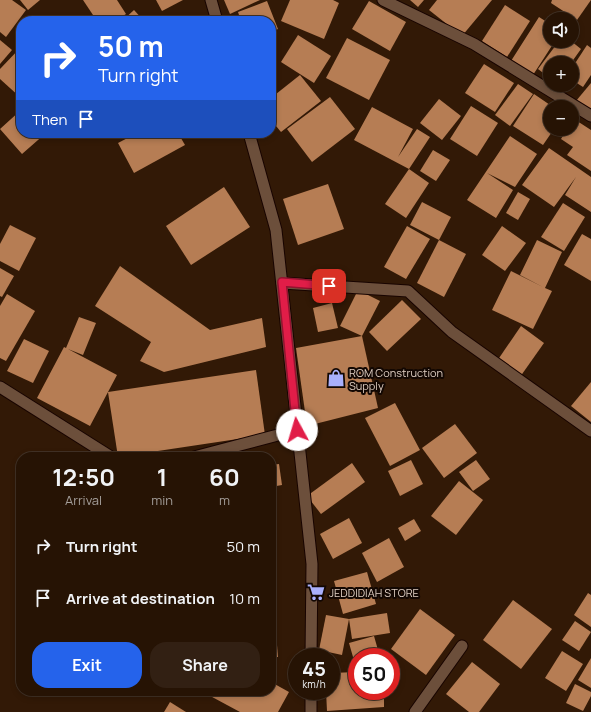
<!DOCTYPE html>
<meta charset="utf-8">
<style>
body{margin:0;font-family:Manrope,sans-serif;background:#322013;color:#f1f3f6;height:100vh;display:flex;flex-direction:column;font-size:15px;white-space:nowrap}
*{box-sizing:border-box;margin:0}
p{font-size:13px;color:#a49e9a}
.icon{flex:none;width:22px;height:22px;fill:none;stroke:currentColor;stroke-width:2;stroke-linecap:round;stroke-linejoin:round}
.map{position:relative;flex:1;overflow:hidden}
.details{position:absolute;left:16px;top:452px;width:260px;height:244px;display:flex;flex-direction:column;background:#261304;border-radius:16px;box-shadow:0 2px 6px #0003,0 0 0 1px #423226}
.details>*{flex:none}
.top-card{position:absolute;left:16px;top:16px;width:260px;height:122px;border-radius:16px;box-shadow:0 2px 6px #0003,0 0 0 1px #423226;background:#2563eb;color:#fff;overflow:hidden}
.controls{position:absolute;left:543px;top:12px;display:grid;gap:8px}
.controls a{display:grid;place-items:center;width:36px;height:36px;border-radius:50%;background:#261304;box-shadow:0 2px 6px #0003,0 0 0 1px #423226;font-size:20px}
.speed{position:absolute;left:288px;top:648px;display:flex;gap:8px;font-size:20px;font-weight:700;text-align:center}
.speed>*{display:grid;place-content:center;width:52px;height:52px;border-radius:50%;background:#261304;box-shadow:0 2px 6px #0003,0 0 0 1px #423226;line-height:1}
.speed small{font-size:10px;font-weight:400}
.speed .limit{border:6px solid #d22;background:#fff;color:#111}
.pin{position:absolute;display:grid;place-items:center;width:34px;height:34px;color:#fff;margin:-17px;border-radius:8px;box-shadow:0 2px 6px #0006}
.me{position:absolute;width:44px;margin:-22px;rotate:354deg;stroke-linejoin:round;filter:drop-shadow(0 0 3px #0008)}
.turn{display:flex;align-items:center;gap:14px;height:84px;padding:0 16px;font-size:18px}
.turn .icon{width:52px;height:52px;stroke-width:2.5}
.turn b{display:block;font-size:28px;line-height:34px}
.then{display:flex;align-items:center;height:38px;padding:0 16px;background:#0003;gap:8px;font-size:15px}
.eta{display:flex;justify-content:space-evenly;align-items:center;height:68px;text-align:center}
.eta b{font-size:24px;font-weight:700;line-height:28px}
.button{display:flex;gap:8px;margin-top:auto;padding:8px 16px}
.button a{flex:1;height:46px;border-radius:16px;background:#2563eb;color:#fff;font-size:16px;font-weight:700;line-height:46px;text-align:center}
.button a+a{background:#322013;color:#f1f3f6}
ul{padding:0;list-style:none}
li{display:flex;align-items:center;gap:12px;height:52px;padding:0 16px}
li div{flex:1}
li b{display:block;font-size:15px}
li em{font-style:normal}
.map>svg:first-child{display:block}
.building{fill:#b67d54}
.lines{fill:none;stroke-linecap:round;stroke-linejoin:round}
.minor-casing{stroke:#180400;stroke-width:13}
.secondary-casing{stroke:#180400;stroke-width:13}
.minor{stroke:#6c4f3b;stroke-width:11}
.secondary{stroke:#6c4f3b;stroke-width:11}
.route-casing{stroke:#92132f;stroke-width:10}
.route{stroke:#e11d48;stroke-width:7}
.labels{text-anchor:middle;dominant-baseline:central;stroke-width:4;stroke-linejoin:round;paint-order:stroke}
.poi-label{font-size:11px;fill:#dfcec2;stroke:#120702;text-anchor:start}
</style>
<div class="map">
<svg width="591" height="712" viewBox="0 0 591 712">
<rect width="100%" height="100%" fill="#321906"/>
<g class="building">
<polygon points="0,0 12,0 26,10 6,37 0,32"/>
<polygon points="20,0 40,0 28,10"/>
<polygon points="83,0 117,0 126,14 115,21 97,21"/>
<polygon points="156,0 183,0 162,11"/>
<polygon points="224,0 260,0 230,14"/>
<polygon points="290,0 333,0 339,3 324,39 281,21"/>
<polygon points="410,0 424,0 418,7"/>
<polygon points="437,0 492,0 462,36 429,10"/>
<polygon points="552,0 591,0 577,20 551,3"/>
<polygon points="267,1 278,29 271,32 271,21 241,21 238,12"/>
<polygon points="369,1 406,22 390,51 352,29"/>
<polygon points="505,5 530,21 507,57 482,41"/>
<polygon points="134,10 144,21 122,21"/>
<polygon points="186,15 189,21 175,21"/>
<polygon points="539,17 550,24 550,41 555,41 533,75 511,61"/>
<polygon points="298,35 331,56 314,83 281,62"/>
<polygon points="347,38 390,60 369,100 326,78"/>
<polygon points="271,39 277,69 271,70"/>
<polygon points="0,40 12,50 0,64"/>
<polygon points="559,41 571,41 581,49 571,63 550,63 550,78 538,69"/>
<polygon points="587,45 591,48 591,75 583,87 572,80 572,68"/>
<polygon points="21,47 21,98 0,79 0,69"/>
<polygon points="484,64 514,83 495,112 465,93"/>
<polygon points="300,75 321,101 281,132 271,120 271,98"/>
<polygon points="591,83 591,113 576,101"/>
<polygon points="518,84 533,94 510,126 495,115"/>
<polygon points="534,94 553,107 550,107 550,129 554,129 543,145 513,126"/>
<polygon points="330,97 355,129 312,162 287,129"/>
<polygon points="439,99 461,116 442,140 420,123"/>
<polygon points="471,106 498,123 477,156 450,139"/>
<polygon points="372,107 413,129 398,157 417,129 430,137 409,169 354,140"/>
<polygon points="21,110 21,133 46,133 22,154 0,129"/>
<polygon points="574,119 591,130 591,171 567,155 573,147 561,139 567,129 572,129 572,122"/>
<polygon points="137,133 178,133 185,145 134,173 118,143"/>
<polygon points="510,136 537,154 515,187 487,173 513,190 496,218 467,200"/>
<polygon points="549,148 591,177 591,212 565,195 576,177 554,207 522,185"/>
<polygon points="433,150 450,160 436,181 420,171"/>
<polygon points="409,169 429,183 406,218 385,204"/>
<polygon points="328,184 344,229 298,245 283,199"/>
<polygon points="224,187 250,227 191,265 166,226"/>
<polygon points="518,192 530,199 518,220 506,213"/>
<polygon points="422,202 451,217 439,240 410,225"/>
<polygon points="563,203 585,217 564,251 541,237"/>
<polygon points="10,225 36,238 19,271 0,261 0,244"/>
<polygon points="407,226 430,239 406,279 384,267"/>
<polygon points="502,226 526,243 505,271 482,255"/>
<polygon points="582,234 591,239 591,281 564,265"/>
<polygon points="439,240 466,254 444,297 417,283"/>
<polygon points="537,240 562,252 545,288 552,291 533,329 492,310 511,271 543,287 520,275"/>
<polygon points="120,266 210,330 262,318 266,347 164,372 140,361 151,342 95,306"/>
<polygon points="0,268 14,276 2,297 0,296"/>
<polygon points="358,290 380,301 362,336 340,326"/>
<polygon points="7,294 35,311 6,361 0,358 0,306"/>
<polygon points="402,300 421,319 387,351 369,332"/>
<polygon points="332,303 338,328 318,332 313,308"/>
<polygon points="79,317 96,323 83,355 68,349 117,375 90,426 37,398 64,347 66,348"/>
<polygon points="521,326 544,343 520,377 497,361"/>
<polygon points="362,336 378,408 307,426 296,348"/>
<polygon points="24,339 49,351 33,383 7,371"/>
<polygon points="256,370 265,435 118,457 108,392"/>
<polygon points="591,382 591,422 571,406"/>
<polygon points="395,403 420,450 390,466 365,418"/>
<polygon points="455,424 477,453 444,478 422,448"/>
<polygon points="411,460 423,484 400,496 388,471"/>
<polygon points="476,460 490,479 473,491 459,472"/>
<polygon points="352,463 365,482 321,514 307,496"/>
<polygon points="279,464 282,485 271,487 271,465"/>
<polygon points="459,481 483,500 456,535 431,516"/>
<polygon points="349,518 362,543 333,559 320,534"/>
<polygon points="414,519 421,531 405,541 398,528"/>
<polygon points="389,538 404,567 377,582 362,553"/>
<polygon points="367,572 376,604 343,614 334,581"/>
<polygon points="588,593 591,595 591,627 574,615"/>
<polygon points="513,600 552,629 521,669 483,640"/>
<polygon points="420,609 455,635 426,675 391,649"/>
<polygon points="387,613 390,633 352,639 349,619"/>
<polygon points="326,615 349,619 342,655 319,650"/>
<polygon points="275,621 278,657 271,657 271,622"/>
<polygon points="575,621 591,632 579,651 562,640"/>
<polygon points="374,636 380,657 357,657 357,671 349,643"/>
<polygon points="562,651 583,664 566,691 545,678"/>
<polygon points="591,658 591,688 578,680"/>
<polygon points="472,662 500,684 479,712 469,712 446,694"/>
<polygon points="357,672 357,691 384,691 384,707 327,711 326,691 331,691 331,673"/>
<polygon points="271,682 289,692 278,712 240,712 201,691 271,691"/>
<polygon points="575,684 591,692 591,696 583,711 566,703"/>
<polygon points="170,702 186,712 164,712"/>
</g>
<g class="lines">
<g class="minor-casing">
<g id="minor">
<polyline points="383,0 474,44 591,116"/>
<polyline points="282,283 408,291 452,332 591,431"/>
<polyline points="0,387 111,457"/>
<polyline points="194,457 297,430"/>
<polyline points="415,712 462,646"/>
</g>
</g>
<g class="secondary-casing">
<g id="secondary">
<polyline points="211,0 217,21"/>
<polyline points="249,133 276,230 312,564 311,657"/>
<polyline points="311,712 311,691"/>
</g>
</g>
<use href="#minor" class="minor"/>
<use href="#secondary" class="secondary"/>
</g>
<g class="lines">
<g class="route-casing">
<polyline id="route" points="297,430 282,282 329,286"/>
</g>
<use href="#route" class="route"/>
</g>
<defs>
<g id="shop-bare" transform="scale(1.38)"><path d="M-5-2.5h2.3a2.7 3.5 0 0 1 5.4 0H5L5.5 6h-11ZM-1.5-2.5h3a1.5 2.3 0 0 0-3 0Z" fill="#a9b0fc" stroke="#120702" stroke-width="2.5" paint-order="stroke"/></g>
<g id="supermarket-bare" transform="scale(1.38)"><path d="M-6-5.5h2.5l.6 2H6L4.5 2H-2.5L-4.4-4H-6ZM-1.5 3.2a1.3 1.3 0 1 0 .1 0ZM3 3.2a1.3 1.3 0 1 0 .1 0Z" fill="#a9b0fc" stroke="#120702" stroke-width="2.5" paint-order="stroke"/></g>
</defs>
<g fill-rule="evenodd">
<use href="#shop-bare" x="336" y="378"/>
<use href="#supermarket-bare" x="316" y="592"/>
</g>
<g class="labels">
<g class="poi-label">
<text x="349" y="372">ROM Construction<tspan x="349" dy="13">Supply</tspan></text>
<text x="329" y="592">JEDDIDIAH STORE</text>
</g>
</g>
</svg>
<div class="controls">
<a><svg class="icon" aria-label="sound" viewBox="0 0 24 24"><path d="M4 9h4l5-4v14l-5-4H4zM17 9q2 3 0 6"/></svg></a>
<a>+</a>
<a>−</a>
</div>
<div class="speed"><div>45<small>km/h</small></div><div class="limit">50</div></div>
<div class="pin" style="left:329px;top:286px;background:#d93025"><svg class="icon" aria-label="arrive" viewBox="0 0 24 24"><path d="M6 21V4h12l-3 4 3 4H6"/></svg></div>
<svg class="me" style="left:297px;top:430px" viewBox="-20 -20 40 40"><circle r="19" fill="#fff"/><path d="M0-13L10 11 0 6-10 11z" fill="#e11d48"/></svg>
<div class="top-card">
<div class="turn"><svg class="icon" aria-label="right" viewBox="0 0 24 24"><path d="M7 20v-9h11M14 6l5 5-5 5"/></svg><div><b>50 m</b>Turn right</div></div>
<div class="then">Then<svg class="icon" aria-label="arrive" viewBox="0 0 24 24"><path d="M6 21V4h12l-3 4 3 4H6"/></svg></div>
</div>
<section class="details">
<div class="eta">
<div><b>12:50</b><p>Arrival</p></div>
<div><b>1</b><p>min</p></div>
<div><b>60</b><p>m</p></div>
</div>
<ul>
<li><svg class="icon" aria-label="right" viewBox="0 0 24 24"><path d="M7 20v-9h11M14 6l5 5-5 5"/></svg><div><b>Turn right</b></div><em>50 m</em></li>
<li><svg class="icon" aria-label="arrive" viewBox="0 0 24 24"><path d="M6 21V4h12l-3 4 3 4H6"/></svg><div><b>Arrive at destination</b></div><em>10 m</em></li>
</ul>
<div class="button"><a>Exit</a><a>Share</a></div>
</section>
</div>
